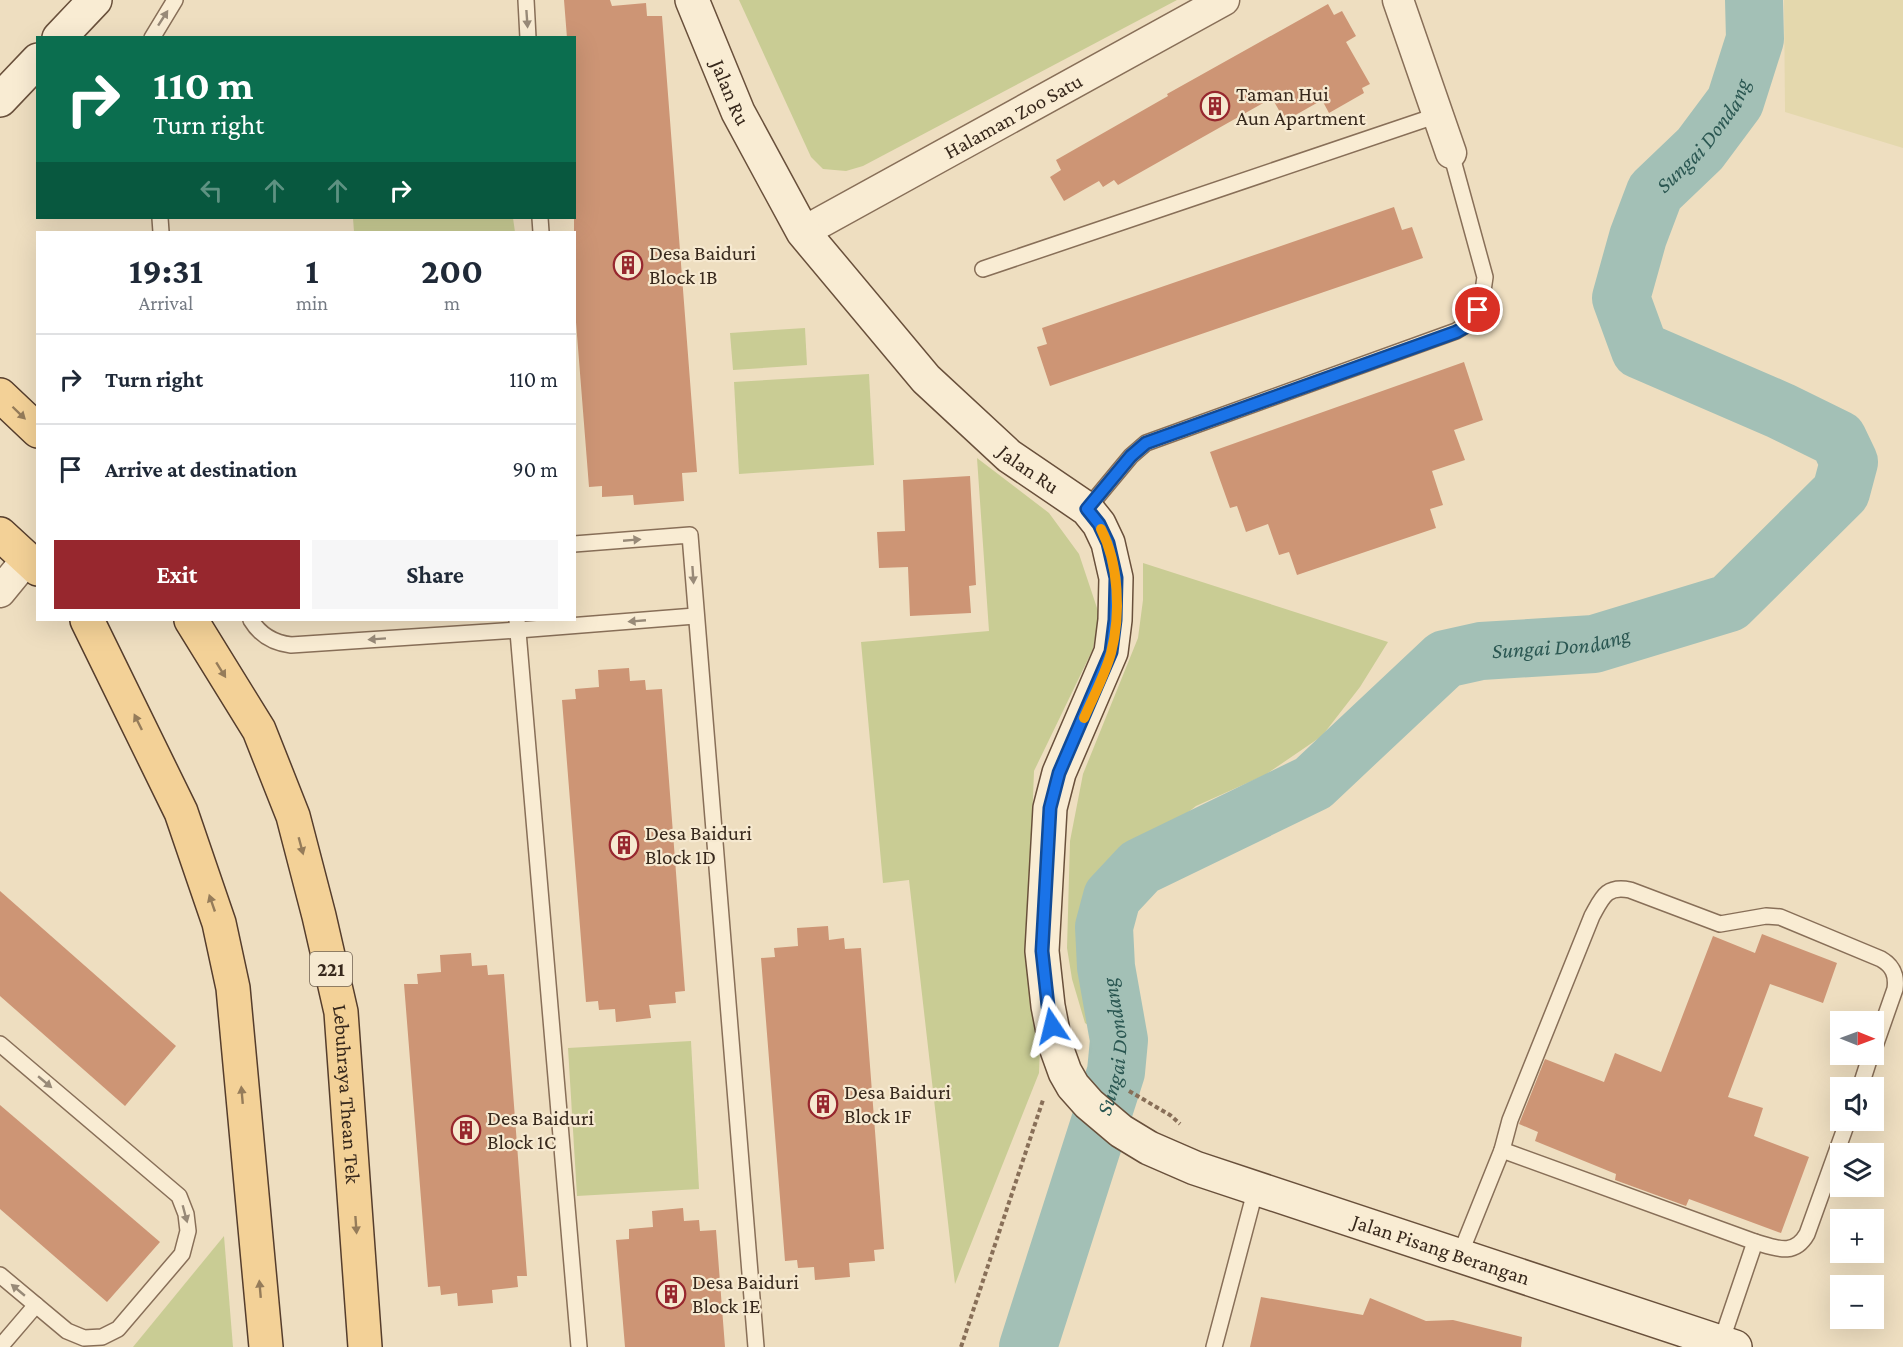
<!DOCTYPE html>
<meta charset="utf-8">
<style>
body{margin:0;font-family:"Crimson Pro",serif;background:#f6f6f7;color:#1f2937;height:100vh;display:flex;flex-direction:column;font-size:22px;white-space:nowrap}
*{box-sizing:border-box;margin:0}
p{font-size:20px;color:#747a83}
.icon{flex:none;width:33px;height:33px;fill:none;stroke:currentColor;stroke-width:2;stroke-linecap:round;stroke-linejoin:round}
.map{position:relative;flex:1;overflow:hidden}
.sheet{position:absolute;left:36px;top:231px;width:540px;height:390px;display:flex;flex-direction:column;background:#fff;border-radius:0px;box-shadow:0 6px 24px #0002}
.sheet>*{flex:none}
.top-card{position:absolute;left:36px;top:36px;width:540px;height:183px;border-radius:0px;box-shadow:0 6px 24px #0002;background:#0b6e4f;color:#fff;overflow:hidden}
.needle{width:39px;rotate:91deg}
.controls{position:absolute;left:1830px;top:1011px;display:grid;gap:12px}
.controls a{display:grid;place-items:center;width:54px;height:54px;border-radius:0px;background:#fff;box-shadow:0 6px 24px #0002;font-size:30px}
.pin{position:absolute;display:grid;place-items:center;width:51px;height:51px;color:#fff;margin:-26px;border:3px solid #fff;border-radius:50%;box-shadow:0 2px 6px #0007}
.me{position:absolute;width:66px;margin:-33px;rotate:350deg;stroke-linejoin:round;filter:drop-shadow(0 0 4px #0008)}
.turn{display:flex;align-items:center;gap:21px;height:126px;padding:0 18px;font-size:27px}
.turn .icon{width:78px;height:78px;stroke-width:2.5}
.turn b{display:block;font-size:42px;line-height:51px}
.lanes{display:flex;align-items:center;height:57px;padding:0 18px;background:#0003;justify-content:center;gap:30px;direction:ltr}
.lanes .off{opacity:.35}
.eta{display:flex;justify-content:space-evenly;align-items:center;height:102px;text-align:center}
.eta b{font-size:36px;font-weight:700;line-height:42px}
.primary-button{display:flex;gap:12px;margin-top:auto;padding:12px 18px}
.primary-button a{flex:1;height:69px;border-radius:0px;background:#97272e;color:#fff;font-size:24px;font-weight:700;line-height:69px;text-align:center}
.primary-button a+a{background:#f6f6f7;color:#1f2937}
ul{padding:0;list-style:none}
li{display:flex;align-items:center;gap:18px;height:90px;padding:0 18px;border-top:2px solid #e0e1e3}
li div{flex:1}
li b{display:block;font-size:22px}
li em{font-style:normal}
.map>svg:first-child{display:block}
.farmland{fill:#e4d8ad}
.green{fill:#c9cc94}
.lines{fill:none;stroke-linecap:round;stroke-linejoin:round}
.river{stroke:#a3c0b6;stroke-width:58}
.building{fill:#cd9575}
.lane-casing{stroke:#886f58;stroke-width:18}
.street-casing{stroke:#886f58;stroke-width:33}
.secondary-casing{stroke:#69503b;stroke-width:36}
.primary-casing{stroke:#553d2c;stroke-width:36}
.path{stroke:#886f58;stroke-width:4;stroke-dasharray:4.5 3;stroke-linecap:butt}
.lane{stroke:#f9ecd3;stroke-width:15}
.street{stroke:#f9ecd3;stroke-width:30}
.secondary{stroke:#f9ecd3;stroke-width:33}
.primary{stroke:#f3d197;stroke-width:33}
.oneway{fill:#988a78}
.oneway2{fill:#957c5a}
.route-casing{stroke:#114b97;stroke-width:15}
.route{stroke:#1a73e8;stroke-width:10}
.slow{stroke:#f59e0b;stroke-width:10}
.labels{text-anchor:middle;dominant-baseline:central;stroke-width:4.5;stroke-linejoin:round;paint-order:stroke}
.shield{fill:#f6e9d0;stroke:#706252;stroke-width:1.5}
.shield-label{font-size:20px;font-weight:bold;fill:#37281c}
.street-label{font-size:21px;fill:#37281c;stroke:#f6e9d0}
.poi-label{font-size:21px;fill:#37281c;stroke:#f6e9d0;text-anchor:start}
.water-label{font-size:22px;font-style:italic;fill:#2b5752;stroke:#f6e9d0}
</style>
<div class="map">
<svg width="1903" height="1347" viewBox="0 0 1903 1347">
<rect width="100%" height="100%" fill="#eedec0"/>
<polygon class="farmland" points="1784,0 1903,0 1903,148 1785,112"/>
<g class="green">
<polygon points="739,0 1177,0 863,166 846,171 823,169 811,157"/>
<polygon points="353,218 513,218 515,232 354,232"/>
<polygon points="805,328 807,365 733,370 730,333"/>
<polygon points="869,374 874,465 739,474 734,382"/>
<polygon points="977,458 1049,513 1079,554 1099,614 1093,649 1034,771 1028,931 1040,1048 1039,1073 955,1284 909,880 883,883 861,642 989,631"/>
<polygon points="1143,563 1388,642 1360,687 1322,736 1265,775 1196,806 1145,846 1105,872 1090,897 1094,962 1111,1041 1085,1023 1072,979 1067,948 1070,841 1083,774 1138,638 1143,600"/>
<polygon points="691,1041 699,1189 577,1196 568,1048"/>
<polygon points="224,1236 233,1347 133,1347"/>
</g>
<g class="lines">
<path class="river" id="s1" d="M 1028,1347 L 1116,1072 L 1119,1040 L 1106,967 L 1104,927 L 1112,897 L 1140,867 L 1313,783 L 1445,659 L 1481,651 L 1594,644 L 1729,603 L 1841,492 L 1849,462 L 1838,439 L 1781,411 L 1640,350 L 1621,298 L 1638,237 L 1655,192 L 1700,149 L 1735,102 L 1755,39 L 1754,0"/>
</g>
<g class="building">
<polygon points="564,0 610,0 612,6 646,3 647,16 662,16 697,472 682,473 684,501 634,505 633,495 602,497 602,486 589,487 574,297 574,38 567,38"/>
<polygon points="1328,4 1334,15 1342,11 1356,36 1346,42 1370,84 1362,88 1364,93 1329,113 1322,100 1285,121 1272,98 1118,185 1114,180 1103,187 1099,181 1064,201 1050,177 1061,170 1056,160 1168,96 1167,94"/>
<polygon points="1394,207 1402,230 1412,227 1423,258 1050,386 1037,347 1047,344 1042,328"/>
<polygon points="1464,362 1483,420 1454,430 1465,460 1432,471 1443,505 1430,509 1436,528 1297,575 1289,552 1279,555 1268,524 1246,532 1237,506 1230,508 1210,452"/>
<polygon points="970,476 976,585 969,586 971,613 910,616 908,567 879,568 877,532 905,531 903,480"/>
<polygon points="629,668 630,681 645,680 646,690 662,689 685,991 675,992 676,1003 649,1005 651,1018 616,1022 615,1009 599,1010 598,1001 586,1002 562,700 576,699 575,689 599,687 598,670"/>
<polygon points="0,891 176,1046 125,1106 0,996"/>
<polygon points="828,926 829,940 844,938 845,949 861,948 884,1249 874,1250 875,1261 849,1263 850,1277 815,1280 814,1267 798,1268 797,1260 785,1261 761,958 775,957 774,948 798,946 797,928"/>
<polygon points="1762,934 1837,963 1823,1003 1770,984 1728,1097 1763,1108 1754,1136 1809,1157 1781,1233 1689,1199 1686,1206 1615,1180 1616,1174 1535,1141 1538,1132 1519,1124 1545,1059 1604,1082 1615,1053 1661,1072 1713,936 1755,953"/>
<polygon points="471,953 472,966 487,965 488,975 504,974 527,1276 517,1276 518,1287 492,1290 493,1303 458,1306 457,1293 441,1295 440,1286 428,1287 404,984 418,984 417,974 441,972 440,955"/>
<polygon points="0,1105 160,1242 107,1302 0,1209"/>
<polygon points="683,1208 684,1221 699,1220 700,1231 716,1230 725,1347 625,1347 616,1240 629,1239 629,1229 653,1227 652,1211"/>
<polygon points="1261,1297 1363,1315 1370,1298 1426,1321 1453,1320 1522,1337 1521,1347 1250,1347"/>
</g>
<g class="lines">
<g class="lane-casing">
<g id="lane">
<polyline points="526,0 528,38"/>
<polyline points="152,38 175,0"/>
<polyline points="160,218 161,232"/>
<polyline points="540,218 541,232"/>
<polyline points="983,269 1438,115"/>
<path d="M 1087,509 L 1131,456 L 1146,443 L 1456,331 C 1479,319 1482,301 1485,277 L 1451,153"/>
<polyline points="574,544 690,535 756,1347"/>
<path d="M 251,620 C 260,635 274,643 291,645 L 518,630 L 695,616"/>
<polyline points="517,620 579,1347"/>
<polyline points="0,1044 179,1196 186,1214 188,1231 182,1254 118,1329 102,1337 84,1338 67,1331 0,1275"/>
<polyline points="1860,1088 1871,1054"/>
<path d="M 1502,1150 L 1755,1242 C 1776,1248 1794,1257 1807,1234 L 1848,1120"/>
<path d="M 1459,1257 L 1502,1150 L 1510,1120 L 1592,916 C 1602,898 1606,885 1630,890 L 1720,924 L 1766,916 L 1780,917 L 1881,959 C 1893,966 1897,975 1895,989 L 1874,1049"/>
<polyline points="1721,1342 1755,1242"/>
<polyline points="0,1347 36,1305"/>
<polyline points="1214,1347 1256,1188"/>
</g>
</g>
<g class="street-casing">
<g id="street">
<polyline points="1398,0 1451,153"/>
<path id="s2" d="M 803,232 L 1224,0"/>
<polyline points="0,592 27,559"/>
</g>
</g>
<g class="secondary-casing">
<g id="secondary">
<path id="s3" d="M 692,0 L 738,112 L 803,232 L 926,379 L 1009,456 L 1087,509 L 1099,524 L 1108,543 L 1116,578 L 1115,620 L 1111,652 L 1059,773 L 1050,808 L 1042,951 L 1048,1006 L 1056,1047 L 1065,1072 L 1073,1086 L 1089,1104 L 1121,1131 L 1149,1148 L 1195,1168 L 1735,1347"/>
<polyline points="59,38 95,0"/>
<polyline points="0,100 38,60"/>
</g>
</g>
<g class="primary-casing">
<g id="primary">
<polyline points="0,395 38,431"/>
<polyline points="0,534 38,569"/>
<polyline points="87,620 181,812 219,923 233,988 266,1347"/>
<path id="s4" d="M 191,620 L 259,730 L 293,816 L 319,916 L 341,1012 L 365,1347"/>
</g>
</g>
<g class="path">
<polyline points="1129,1091 1170,1115 1180,1124"/>
<polyline points="961,1347 1043,1100"/>
</g>
<use href="#lane" class="lane"/>
<use href="#street" class="street"/>
<use href="#secondary" class="secondary"/>
<use href="#primary" class="primary"/>
</g>
<defs><path id="oneway-solid" d="M-6-.8H1V-3.2L6.5 0L1 3.2V.8H-6Z" transform="scale(1.5)"/></defs>
<g class="oneway">
<use href="#oneway-solid" transform="translate(163 18) rotate(-57)"/>
<use href="#oneway-solid" transform="translate(527 19) rotate(86)"/>
<use href="#oneway-solid" transform="translate(632 540) rotate(-5)"/>
<use href="#oneway-solid" transform="translate(693 575) rotate(86)"/>
<use href="#oneway-solid" transform="translate(637 621) rotate(175)"/>
<use href="#oneway-solid" transform="translate(377 639) rotate(176)"/>
<use href="#oneway-solid" transform="translate(45 1082) rotate(40)"/>
<use href="#oneway-solid" transform="translate(185 1214) rotate(75)"/>
<use href="#oneway-solid" transform="translate(18 1290) rotate(-140)"/>
</g>
<g class="oneway2">
<use href="#oneway-solid" transform="translate(19 413) rotate(44)"/>
<use href="#oneway-solid" transform="translate(221 670) rotate(58)"/>
<use href="#oneway-solid" transform="translate(138 722) rotate(-116)"/>
<use href="#oneway-solid" transform="translate(301 846) rotate(75)"/>
<use href="#oneway-solid" transform="translate(212 903) rotate(-109)"/>
<use href="#oneway-solid" transform="translate(242 1095) rotate(-95)"/>
<use href="#oneway-solid" transform="translate(356 1225) rotate(86)"/>
<use href="#oneway-solid" transform="translate(260 1289) rotate(-95)"/>
</g>
<g class="lines">
<g class="route-casing">
<polyline id="route" points="1052,1026 1048,1006 1042,951 1050,808 1059,773 1111,652 1115,620 1116,578 1108,543 1099,524 1087,509 1131,456 1146,443 1456,332 1469,325 1478,310"/>
</g>
<use href="#route" class="route"/>
<path class="slow" d="M 1084,718 C 1093,697 1105,675 1111,653 C 1121,614 1119,564 1101,529"/>
</g>
<defs>
<g id="building-ring" transform="scale(1.5)"><circle r="9.5" fill="#f6e9d0" stroke="#97272e" stroke-width="1.5"/><path d="M-4-6H4V6H1V3H-1V6H-4ZM-2.5-4.3h1.7v1.8h-1.7ZM.8-4.3h1.7v1.8H.8ZM-2.5-1h1.7V.8h-1.7ZM.8-1h1.7V.8H.8Z" fill="#97272e"/></g>
</defs>
<g fill-rule="evenodd">
<use href="#building-ring" x="1215" y="106"/>
<use href="#building-ring" x="628" y="265"/>
<use href="#building-ring" x="624" y="845"/>
<use href="#building-ring" x="823" y="1104"/>
<use href="#building-ring" x="466" y="1130"/>
<use href="#building-ring" x="671" y="1294"/>
</g>
<g class="labels">
<rect class="shield" x="310" y="952" width="42" height="34" rx="4.5"/>
<g class="shield-label">
<text x="331" y="969">221</text>
</g>
<g class="street-label">
<text stroke="none"><textPath href="#s3" startOffset="100">Jalan Ru</textPath></text>
<text stroke="none"><textPath href="#s2" startOffset="240">Halaman Zoo Satu</textPath></text>
<text stroke="none"><textPath href="#s3" startOffset="586">Jalan Ru</textPath></text>
<text stroke="none"><textPath href="#s4" startOffset="506">Lebuhraya Thean Tek</textPath></text>
<text stroke="none"><textPath href="#s3" startOffset="1666">Jalan Pisang Berangan</textPath></text>
</g>
<g class="poi-label">
<text x="1236" y="94">Taman Hui<tspan x="1236" dy="24">Aun Apartment</tspan></text>
<text x="649" y="253">Desa Baiduri<tspan x="649" dy="24">Block 1B</tspan></text>
<text x="645" y="833">Desa Baiduri<tspan x="645" dy="24">Block 1D</tspan></text>
<text x="844" y="1092">Desa Baiduri<tspan x="844" dy="24">Block 1F</tspan></text>
<text x="487" y="1118">Desa Baiduri<tspan x="487" dy="24">Block 1C</tspan></text>
<text x="692" y="1282">Desa Baiduri<tspan x="692" dy="24">Block 1E</tspan></text>
</g>
<g class="water-label">
<text stroke="none"><textPath href="#s1" startOffset="1845">Sungai Dondang</textPath></text>
<text stroke="none"><textPath href="#s1" startOffset="998">Sungai Dondang</textPath></text>
<text stroke="none"><textPath href="#s1" startOffset="314">Sungai Dondang</textPath></text>
</g>
</g>
</svg>
<div class="controls">
<a><svg class="needle" viewBox="-14 -14 28 28"><path d="M0-13l5 13h-10z" fill="#e53935"/><path d="M0 13l5-13h-10z" fill="#747a83"/></svg></a>
<a><svg class="icon" aria-label="sound" viewBox="0 0 24 24"><path d="M4 9h4l5-4v14l-5-4H4zM17 9q2 3 0 6"/></svg></a>
<a><svg class="icon" aria-label="layers" viewBox="0 0 24 24"><path d="M12 4l9 5-9 5-9-5zM3 14l9 5 9-5"/></svg></a>
<a>+</a>
<a>−</a>
</div>
<div class="pin" style="left:1478px;top:310px;background:#d93025"><svg class="icon" aria-label="arrive" viewBox="0 0 24 24"><path d="M6 21V4h12l-3 4 3 4H6"/></svg></div>
<svg class="me" style="left:1052px;top:1026px" viewBox="-20 -20 40 40"><path d="M0-17L14 15 0 8-14 15z" fill="#1a73e8" stroke="#fff" stroke-width="4"/></svg>
<div class="top-card">
<div class="turn"><svg class="icon" aria-label="right" viewBox="0 0 24 24"><path d="M7 20v-9h11M14 6l5 5-5 5"/></svg><div><b>110 m</b>Turn right</div></div>
<div class="lanes"><svg class="icon off" aria-label="left" viewBox="0 0 24 24"><path d="M17 20v-9H6M10 6l-5 5 5 5"/></svg><svg class="icon off" aria-label="ahead" viewBox="0 0 24 24"><path d="M12 20V5M6 11l6-6 6 6"/></svg><svg class="icon off" aria-label="ahead" viewBox="0 0 24 24"><path d="M12 20V5M6 11l6-6 6 6"/></svg><svg class="icon" aria-label="right" viewBox="0 0 24 24"><path d="M7 20v-9h11M14 6l5 5-5 5"/></svg></div>
</div>
<section class="sheet">
<div class="eta">
<div><b>19:31</b><p>Arrival</p></div>
<div><b>1</b><p>min</p></div>
<div><b>200</b><p>m</p></div>
</div>
<ul>
<li><svg class="icon" aria-label="right" viewBox="0 0 24 24"><path d="M7 20v-9h11M14 6l5 5-5 5"/></svg><div><b>Turn right</b></div><em>110 m</em></li>
<li><svg class="icon" aria-label="arrive" viewBox="0 0 24 24"><path d="M6 21V4h12l-3 4 3 4H6"/></svg><div><b>Arrive at destination</b></div><em>90 m</em></li>
</ul>
<div class="primary-button"><a>Exit</a><a>Share</a></div>
</section>
</div>
